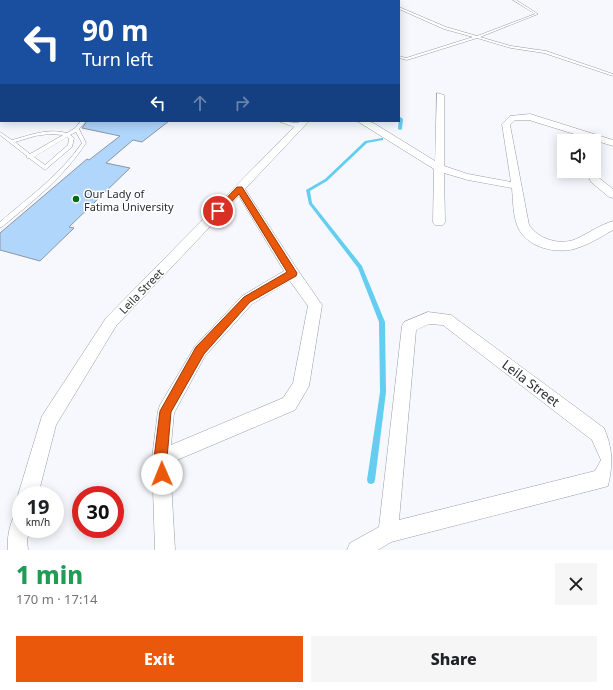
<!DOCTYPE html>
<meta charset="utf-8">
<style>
body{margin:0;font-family:"Noto Sans",sans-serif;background:#f6f6f6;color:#202124;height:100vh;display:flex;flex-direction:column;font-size:15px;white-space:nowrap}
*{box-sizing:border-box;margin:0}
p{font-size:13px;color:#757577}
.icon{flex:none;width:22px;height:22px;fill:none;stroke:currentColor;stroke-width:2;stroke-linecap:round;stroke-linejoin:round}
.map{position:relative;height:550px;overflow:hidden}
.side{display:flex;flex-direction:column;background:#fff;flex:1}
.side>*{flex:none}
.guide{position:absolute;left:0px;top:0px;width:400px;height:122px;box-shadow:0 2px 10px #0003;background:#1a4fa0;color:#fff;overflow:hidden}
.fabs{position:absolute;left:557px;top:134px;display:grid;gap:8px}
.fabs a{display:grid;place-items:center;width:44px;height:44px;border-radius:0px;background:#fff;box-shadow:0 2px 10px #0003;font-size:20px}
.speed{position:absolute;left:12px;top:486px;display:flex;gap:8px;font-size:20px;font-weight:700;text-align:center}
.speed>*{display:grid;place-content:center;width:52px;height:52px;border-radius:50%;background:#fff;box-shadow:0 2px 10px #0003;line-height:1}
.speed small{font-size:10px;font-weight:400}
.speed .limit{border:6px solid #d22;background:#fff;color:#111}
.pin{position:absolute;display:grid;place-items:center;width:34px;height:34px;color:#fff;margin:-17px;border:2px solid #fff;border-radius:50%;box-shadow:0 1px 4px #0007}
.me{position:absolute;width:44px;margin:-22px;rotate:359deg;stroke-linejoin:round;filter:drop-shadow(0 0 3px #0008)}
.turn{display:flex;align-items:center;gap:14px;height:84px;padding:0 16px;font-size:18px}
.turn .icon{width:52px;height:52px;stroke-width:2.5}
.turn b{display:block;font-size:28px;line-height:34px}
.lanes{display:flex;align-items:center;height:38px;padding:0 16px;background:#0003;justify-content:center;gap:20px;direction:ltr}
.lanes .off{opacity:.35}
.round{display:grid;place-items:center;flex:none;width:42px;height:42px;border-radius:0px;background:#f6f6f6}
.overview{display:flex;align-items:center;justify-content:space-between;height:68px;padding:0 16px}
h1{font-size:24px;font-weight:800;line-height:30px;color:#1e9e55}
.primary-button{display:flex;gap:8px;margin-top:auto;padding:8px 16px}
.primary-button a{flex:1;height:46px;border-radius:0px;background:#ea580c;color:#fff;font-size:16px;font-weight:800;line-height:46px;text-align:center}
.primary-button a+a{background:#f6f6f6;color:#202124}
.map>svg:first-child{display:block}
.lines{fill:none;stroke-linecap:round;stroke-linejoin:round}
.stream{fill:#64cef0;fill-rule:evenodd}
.building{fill:#b0d6fb;stroke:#8c96a0}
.lane-casing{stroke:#989ba8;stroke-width:1}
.street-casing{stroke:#989ba8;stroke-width:1}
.secondary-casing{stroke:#989ba8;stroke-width:2}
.primary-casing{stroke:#795eab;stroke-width:1}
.lane{fill:#fff;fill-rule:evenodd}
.street{fill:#fff;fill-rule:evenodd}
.secondary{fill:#e4d7f9;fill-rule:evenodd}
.primary{fill:#c8aff4;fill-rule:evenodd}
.route{fill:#ea580c;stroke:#983908}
.poi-dot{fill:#006b19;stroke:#fff;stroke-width:1.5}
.labels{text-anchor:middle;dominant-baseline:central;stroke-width:3;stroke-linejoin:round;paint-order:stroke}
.poi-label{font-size:11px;fill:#2a2c31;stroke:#fff;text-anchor:start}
.street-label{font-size:11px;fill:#2a2c31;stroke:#fff}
.near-street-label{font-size:13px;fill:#2a2c31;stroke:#fff}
</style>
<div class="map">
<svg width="613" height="550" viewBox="0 0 613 550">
<rect width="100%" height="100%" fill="#f7f8fe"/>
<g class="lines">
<g class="stream">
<polygon points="399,116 403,119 402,129 400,130 398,129"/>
<polygon points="382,138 383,138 383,140 367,143 327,181 310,191 312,203 362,266 385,322 386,392 375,480 374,483 371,484 368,483 367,480 380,392 379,322 358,268 309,204 306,190 325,179 365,141"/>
</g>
</g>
<polygon class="building" points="87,121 169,121 142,142 133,140 106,163 130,168 69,227 74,228 40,261 0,250 0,233 87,159 89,160 120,136 82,128"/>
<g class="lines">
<g class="lane-casing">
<g id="lane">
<polygon points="513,0 516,0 538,14 480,37 511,46 546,51 613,74 613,76 544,53 511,48 477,38 407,60 399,58 399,56 406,58 473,37 444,29 399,9 399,7 446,27 477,36 535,14"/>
<rect x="0" y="76" width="1" height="2"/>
<path d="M 81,121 L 86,121 L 79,129 L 86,143 C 64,177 33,201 2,227 L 0,227 L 0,222 C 29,197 60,175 82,143 L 76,132 L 70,135 L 74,138 L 72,147 L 45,170 L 29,158 L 27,158 L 27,156 L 0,135 L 0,132 L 12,140 C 31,135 47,128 67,133 L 75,128 ZM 50,134 L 63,135 L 30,154 L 15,142 L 35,136 ZM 67,137 L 69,139 L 68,145 L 45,165 L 34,157 Z"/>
</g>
</g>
<g class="street-casing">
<g id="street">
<path d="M 437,93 L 444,95 L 444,166 L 468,174 L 511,182 L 502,124 L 510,116 L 530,114 L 613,140 L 613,146 L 529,120 L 515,120 L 510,125 L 529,225 C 538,239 560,246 576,239 C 589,233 600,225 613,221 L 613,230 C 602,236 592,243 580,247 C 559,256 525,248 517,225 C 513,214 513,200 512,188 L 468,180 L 444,173 L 445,222 L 443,225 L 435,225 L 433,222 L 434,169 L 357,121 L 368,121 L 375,124 L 435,161 Z"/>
<path d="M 278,121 L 298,123 L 300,121 L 309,121 L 245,189 L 297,269 L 322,305 L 309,386 L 295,410 L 170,463 L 175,550 L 155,550 L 152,458 L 158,411 L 160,405 L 195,346 L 242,296 L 284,271 L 239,196 L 116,326 L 56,425 L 38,495 L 21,495 L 21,501 L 18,495 L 42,416 L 106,318 L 294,127 ZM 290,281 L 308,306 L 293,383 L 283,398 L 171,445 L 174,413 L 205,356 L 252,304 Z"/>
<polygon points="595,169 599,178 613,189 613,198 609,197 591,182 586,171 594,171"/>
<path d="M 428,312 L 451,315 L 604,428 C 613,449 613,464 608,486 L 601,488 L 391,542 L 378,550 L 347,550 L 350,543 L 379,527 L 402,326 L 404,322 ZM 429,324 L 443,325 L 592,440 L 601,460 L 595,471 L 399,520 L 416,330 Z"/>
<path d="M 21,513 L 21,529 L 30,529 L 27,540 L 28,550 L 8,550 C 7,538 9,527 14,516 Z"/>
</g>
</g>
<g class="secondary-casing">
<rect id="secondary" x="0" y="98" width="1" height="6"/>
</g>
<g class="primary-casing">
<rect id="primary" x="0" y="26" width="1" height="7"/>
</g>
<use href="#lane" class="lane"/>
<use href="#street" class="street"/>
<use href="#secondary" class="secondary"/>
<use href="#primary" class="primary"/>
</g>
<polygon class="route" points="237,187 242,187 297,273 296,276 250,302 204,354 171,412 167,458 168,474 166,478 162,480 157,478 154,458 160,411 196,347 244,297 287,272 239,194 221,213 215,213 214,211"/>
<circle class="poi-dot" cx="76" cy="199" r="4"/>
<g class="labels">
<g class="poi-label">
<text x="84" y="193">Our Lady of<tspan x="84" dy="13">Fatima University</tspan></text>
</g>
<g class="street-label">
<text transform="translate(141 291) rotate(-46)">Leila Street</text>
</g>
<g class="near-street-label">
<text transform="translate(531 383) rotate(37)">Leila Street</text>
</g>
</g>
</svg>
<div class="fabs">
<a><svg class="icon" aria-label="sound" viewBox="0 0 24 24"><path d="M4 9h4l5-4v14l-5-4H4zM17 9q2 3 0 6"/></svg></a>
</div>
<div class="speed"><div>19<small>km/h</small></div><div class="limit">30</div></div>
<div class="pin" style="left:218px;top:211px;background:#d93025"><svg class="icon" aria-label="arrive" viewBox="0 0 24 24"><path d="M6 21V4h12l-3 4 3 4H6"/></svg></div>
<svg class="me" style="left:162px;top:474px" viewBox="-20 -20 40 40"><circle r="19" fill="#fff"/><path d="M0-13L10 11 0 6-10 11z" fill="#ea580c"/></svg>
<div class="guide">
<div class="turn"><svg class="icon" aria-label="left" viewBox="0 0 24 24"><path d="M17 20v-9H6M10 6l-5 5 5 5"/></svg><div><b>90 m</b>Turn left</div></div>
<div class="lanes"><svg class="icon" aria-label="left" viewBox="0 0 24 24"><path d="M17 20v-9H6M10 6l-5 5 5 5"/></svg><svg class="icon off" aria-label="ahead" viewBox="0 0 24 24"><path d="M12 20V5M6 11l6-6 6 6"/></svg><svg class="icon off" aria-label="right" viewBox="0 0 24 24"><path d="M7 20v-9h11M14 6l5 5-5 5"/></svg></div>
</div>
</div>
<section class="side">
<div class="overview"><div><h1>1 min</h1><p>170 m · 17:14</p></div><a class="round"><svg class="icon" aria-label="close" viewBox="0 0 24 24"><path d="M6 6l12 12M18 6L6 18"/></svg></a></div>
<div class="primary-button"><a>Exit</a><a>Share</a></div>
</section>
